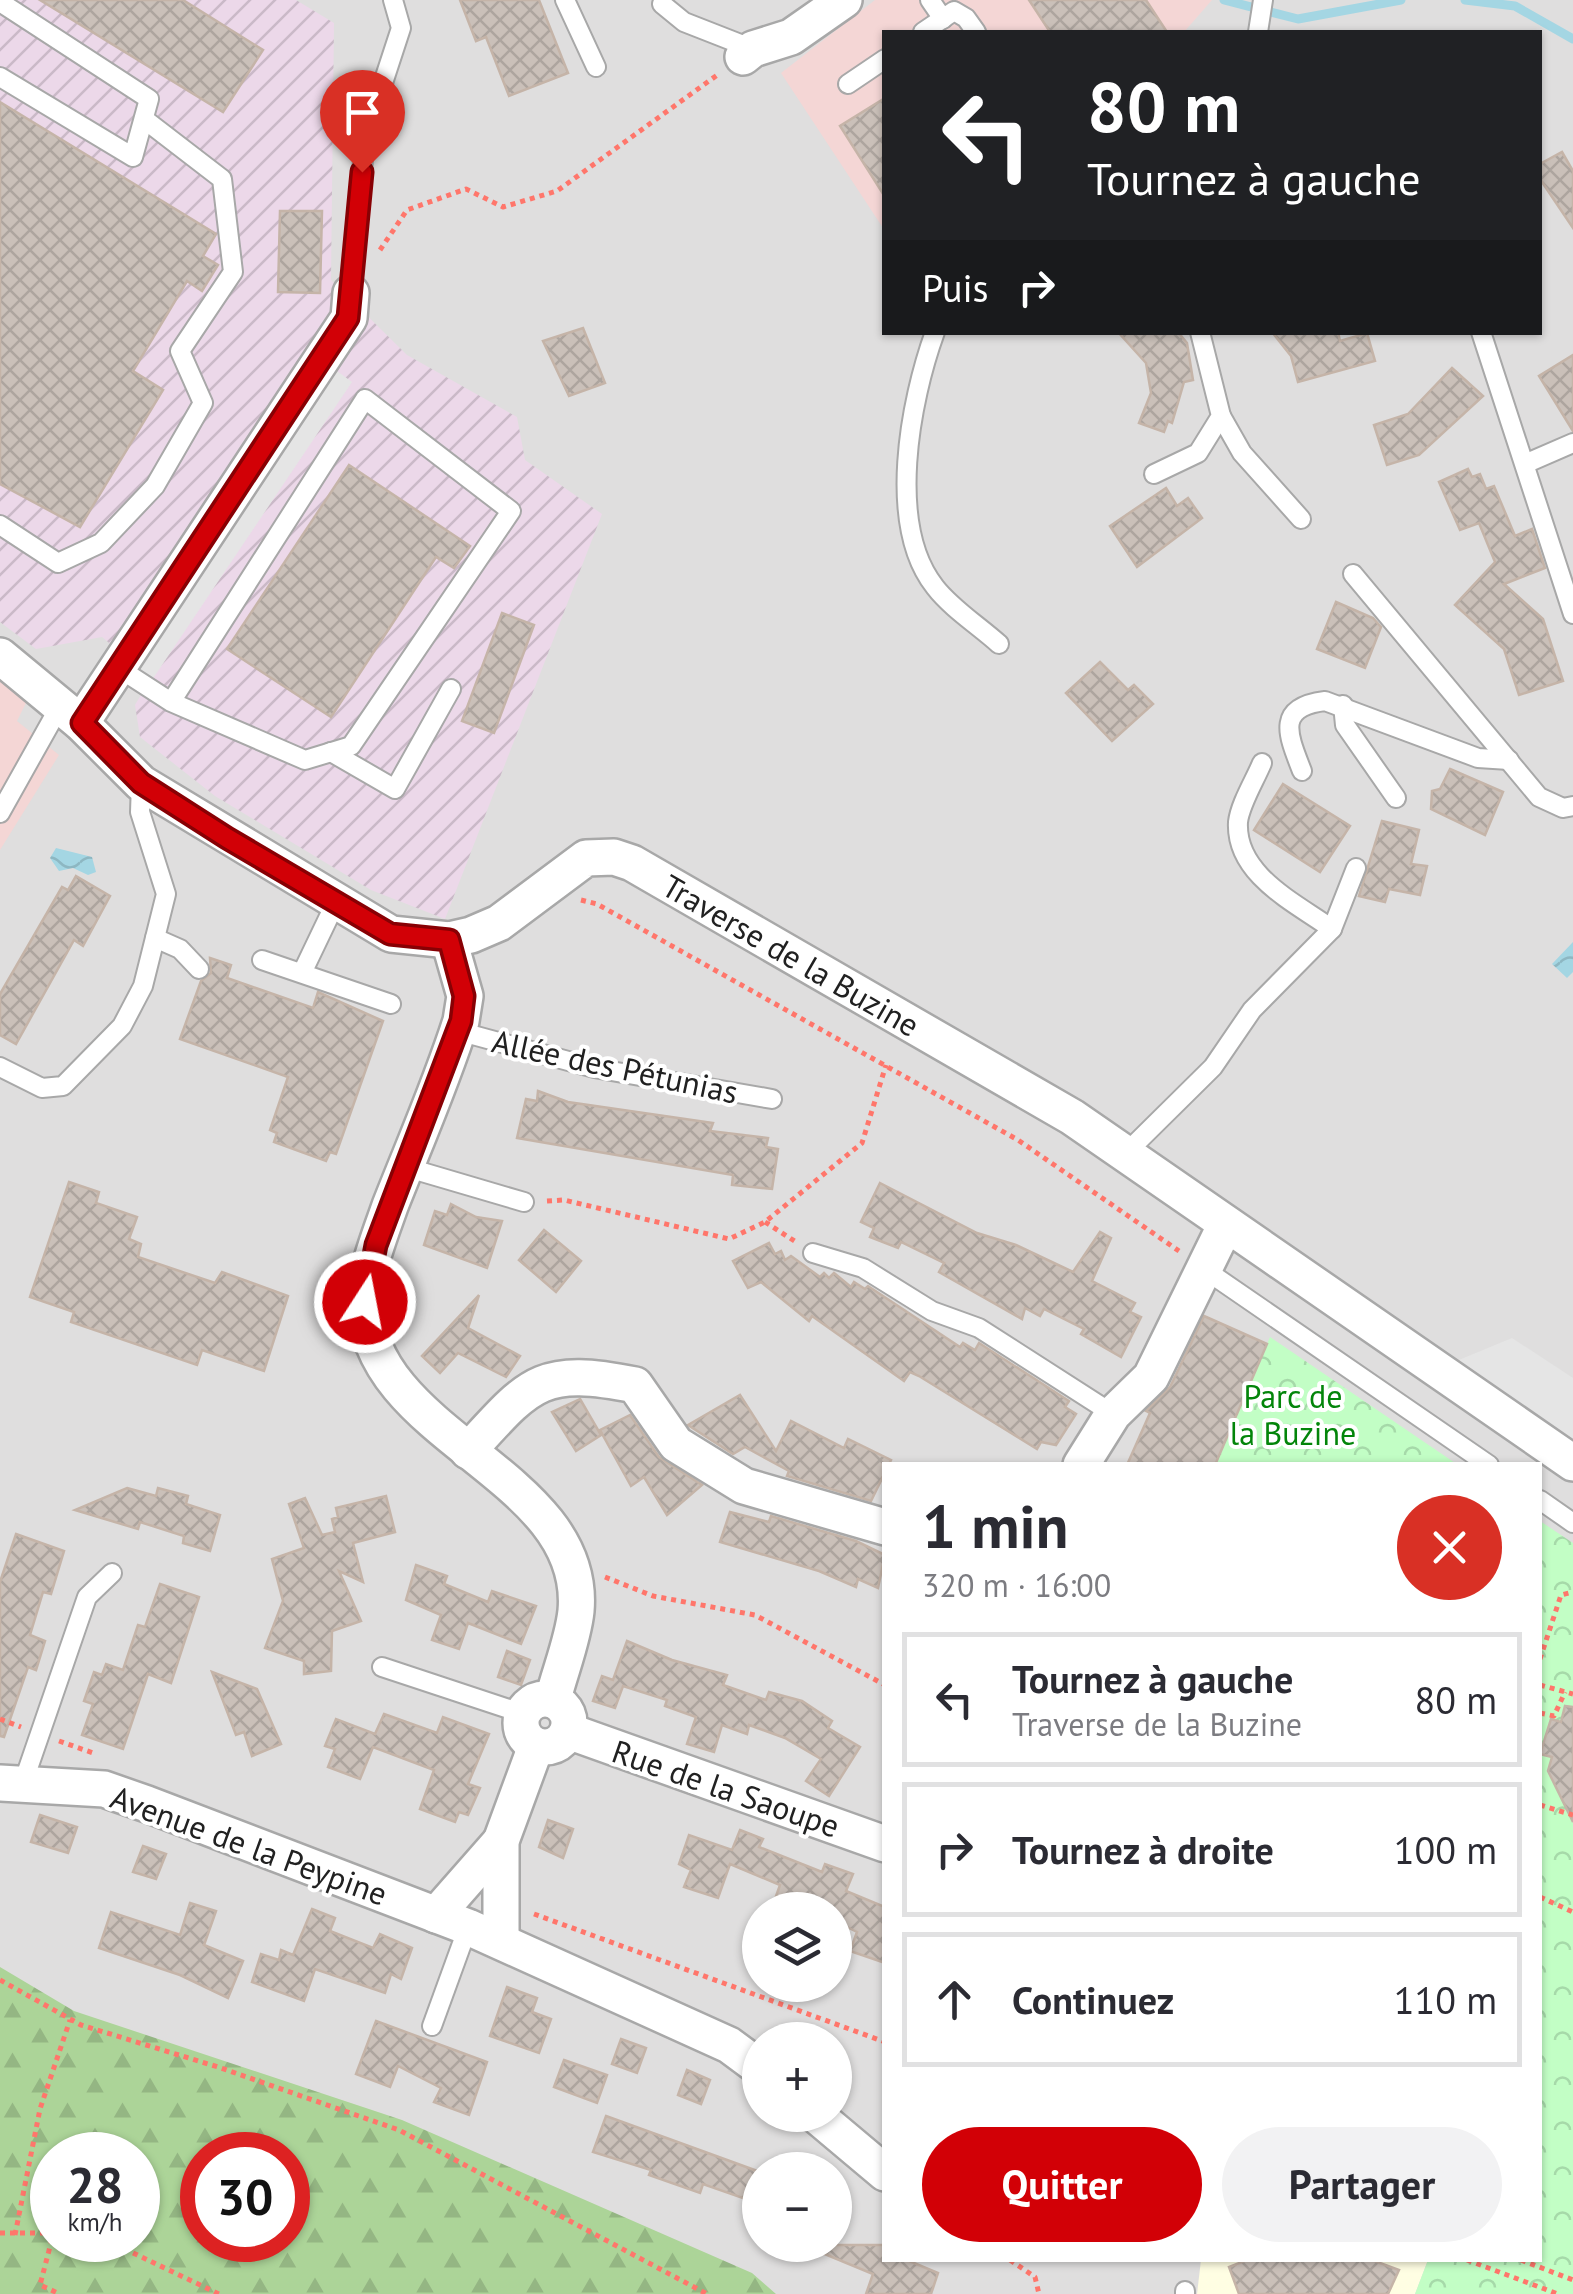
<!DOCTYPE html>
<html lang="fr">
<meta charset="utf-8">
<style>
body{margin:0;font-family:"PT Sans",sans-serif;background:#f2f2f3;color:#2b2b33;height:100vh;display:flex;flex-direction:column;font-size:38px;white-space:nowrap}
*{box-sizing:border-box;margin:0}
p{font-size:32px;color:#7c7c81}
.icon{flex:none;width:55px;height:55px;fill:none;stroke:currentColor;stroke-width:2;stroke-linecap:round;stroke-linejoin:round}
.map{position:relative;flex:1;overflow:hidden}
.drawer{position:absolute;left:882px;top:1462px;width:660px;height:800px;display:flex;flex-direction:column;background:#fff;border-radius:0px;box-shadow:0 2px 8px #0004}
.drawer>*{flex:none}
.banner{position:absolute;left:882px;top:30px;width:660px;height:305px;border-radius:0px;box-shadow:0 2px 8px #0004;background:#202124;color:#fff;overflow:hidden}
.buttons{position:absolute;left:742px;top:1892px;display:grid;gap:20px}
.buttons a{display:grid;place-items:center;width:110px;height:110px;border-radius:50%;background:#fff;box-shadow:0 2px 8px #0004;font-size:50px}
.speed{position:absolute;left:30px;top:2132px;display:flex;gap:20px;font-size:50px;font-weight:700;text-align:center}
.speed>*{display:grid;place-content:center;width:130px;height:130px;border-radius:50%;background:#fff;box-shadow:0 2px 8px #0004;line-height:1}
.speed small{font-size:25px;font-weight:400}
.speed .limit{border:15px solid #d22;background:#fff;color:#111}
.pin{position:absolute;display:grid;place-items:center;width:85px;height:85px;color:#fff;margin:-102px -42px;border-radius:50% 50% 50% 0;rotate:-45deg;box-shadow:0 0 10px #0007}
.pin .icon{rotate:45deg}
.me{position:absolute;width:110px;margin:-55px;rotate:11deg;stroke-linejoin:round;filter:drop-shadow(0 0 8px #0008)}
.turn{display:flex;align-items:center;gap:35px;height:210px;padding:0 40px;font-size:45px}
.turn .icon{width:130px;height:130px;stroke-width:2.5}
.turn b{display:block;font-size:70px;line-height:85px}
.then{display:flex;align-items:center;height:95px;padding:0 40px;background:#0003;gap:20px;font-size:38px}
.round{display:grid;place-items:center;flex:none;width:105px;height:105px;border-radius:52px;background:#f2f2f3}
.headline{display:flex;align-items:center;justify-content:space-between;height:170px;padding:0 40px}
h1{font-size:60px;font-weight:800;line-height:75px}
.cta{display:flex;gap:20px;margin-top:auto;padding:20px 40px}
.cta a{flex:1;height:115px;border-radius:60px;background:#d20006;color:#fff;font-size:40px;font-weight:800;line-height:115px;text-align:center}
.cta a+a{background:#f2f2f3;color:#2b2b33}
ul{padding:0;list-style:none}
li{display:flex;align-items:center;gap:30px;height:135px;margin:0 20px 15px;padding:0 20px;border:5px solid #e1e1e2;border-radius:0px}
li div{flex:1}
li b{display:block;font-size:38px}
li em{font-style:normal}
.map>svg:first-child{display:block}
.residential{fill:#dfdede;fill-rule:evenodd}
.commercial{fill:#f4d6d5}
.industrial{fill:url(#industrial-furrows)}
.education{fill:#fffee3}
.forest{fill:url(#forest-firs);fill-rule:evenodd}
.park{fill:url(#park-crowns)}
.parking{fill:#e5e5e5}
.water{fill:url(#water-waves)}
.lines{fill:none;stroke-linecap:round;stroke-linejoin:round}
.stream{stroke:#a4d6e3;stroke-width:9}
.building{fill:url(#building-cross-hatch);stroke:#c5b4a8;stroke-width:2.5}
.lane-casing{stroke:#a8a8a8;stroke-width:22}
.street-casing{stroke:#a8a8a8;stroke-width:40}
.path{stroke:#ff766b;stroke-width:5;stroke-dasharray:5 5;stroke-linecap:butt}
.lane{stroke:#fff;stroke-width:18}
.street{stroke:#fff;stroke-width:35}
.route-casing{stroke:#880004;stroke-width:25}
.route{stroke:#d20006;stroke-width:18}
.labels{text-anchor:middle;dominant-baseline:central;stroke-width:8;stroke-linejoin:round;paint-order:stroke}
.street-label{font-size:32px;fill:#212121;stroke:#fff}
.park-label{font-size:32px;fill:#03850a;stroke:#fff}
</style>
<div class="map">
<svg width="1573" height="2294" viewBox="0 0 1573 2294">
<defs>
<pattern id="industrial-furrows" width="10" height="10" patternUnits="userSpaceOnUse" patternTransform="scale(2.5)"><rect width="10" height="10" fill="#ecd8e9"/><path d="M-1 1l2-2M0 10L10 0M9 11l2-2" fill="none" stroke="#cab9c8"/></pattern>
<pattern id="forest-firs" width="22" height="20" patternUnits="userSpaceOnUse" patternTransform="scale(2.5)"><rect width="22" height="20" fill="#acd498"/><path d="M5 1l3.5 6h-7zM16 11l3.5 6h-7z" fill="#94b683"/></pattern>
<pattern id="park-crowns" width="20" height="18" patternUnits="userSpaceOnUse" patternTransform="scale(2.5)"><rect width="20" height="18" fill="#c2fec5"/><path d="M2 6a3 3 0 1 1 6 0M12 15a3 3 0 1 1 6 0" fill="none" stroke="#a6d9a9"/></pattern>
<pattern id="water-waves" width="16" height="10" patternUnits="userSpaceOnUse" patternTransform="scale(2.5)"><rect width="16" height="10" fill="#a4d6e3"/><path d="M0 5q4-4 8 0t8 0" fill="none" stroke="#8db7c2"/></pattern>
<pattern id="building-cross-hatch" width="8" height="8" patternUnits="userSpaceOnUse" patternTransform="scale(2.5)"><rect width="8" height="8" fill="#cac0b9"/><path d="M0 0l8 8M0 8l8-8" fill="none" stroke="#ada59f"/></pattern>
</defs>
<rect width="100%" height="100%" fill="#f2eee7"/>
<path class="residential" d="M 0,0 L 1573,0 L 1573,2294 L 0,2294 ZM 885,32 L 1540,32 L 1540,332 L 885,332 ZM 885,1465 L 1540,1465 L 1540,2260 L 885,2260 ZM 760,1910 L 835,1910 L 835,1985 L 760,1985 ZM 760,2040 L 835,2040 L 835,2115 L 760,2115 ZM 52,2155 L 138,2155 L 138,2240 L 52,2240 ZM 202,2155 L 288,2155 L 288,2240 L 202,2240 ZM 760,2170 L 835,2170 L 835,2245 L 760,2245 Z"/>
<g class="commercial">
<polygon points="875,0 1212,0 1184,32 885,32 885,231 781,73"/>
<polygon points="0,679 27,701 17,721 59,755 0,850"/>
</g>
<polygon class="industrial" points="0,0 296,0 334,23 331,280 407,355 517,417 525,460 602,514 445,919 371,890 215,796 140,737 135,705 151,678 102,637 36,649 0,622"/>
<polygon class="education" points="1201,2260 1428,2260 1415,2294 1197,2294"/>
<path class="forest" d="M 0,1967 L 74,2011 L 402,2120 L 752,2273 L 776,2294 L 0,2294 ZM 52,2155 L 138,2155 L 138,2240 L 52,2240 ZM 202,2155 L 288,2155 L 288,2240 L 202,2240 Z"/>
<g class="park">
<polygon points="1270,1337 1458,1465 1215,1465"/>
<polygon points="1540,1521 1573,1543 1573,2294 1415,2294 1428,2260 1540,2260"/>
</g>
<g class="parking">
<polygon points="322,360 352,382 152,680 122,659"/>
<polygon points="1512,1338 1573,1378 1573,1442 1454,1362"/>
</g>
<g class="water">
<polygon points="56,848 92,857 96,872 88,875 73,868 59,871 50,858"/>
<polygon points="1573,942 1573,972 1567,978 1552,964"/>
</g>
<g class="lines">
<g class="stream">
<polyline points="1224,0 1298,19 1401,0"/>
<polyline points="1465,0 1515,6 1573,39"/>
</g>
</g>
<g class="building">
<polygon points="40,0 183,0 263,50 223,112"/>
<polygon points="460,0 539,0 568,73 509,96 486,37 476,41"/>
<polygon points="1029,0 1146,0 1167,32 1050,32"/>
<polygon points="885,98 885,197 840,126"/>
<polygon points="0,102 216,234 203,256 218,265 202,291 187,281 133,371 163,390 80,527 0,484"/>
<polygon points="1562,152 1573,171 1573,228 1540,179 1540,164"/>
<polygon points="280,211 322,211 320,293 278,292"/>
<polygon points="583,328 605,383 569,396 543,341"/>
<polygon points="1118,332 1178,332 1187,343 1193,380 1184,382 1172,423 1168,421 1164,432 1139,423 1151,393 1146,363"/>
<polygon points="1272,332 1338,332 1340,341 1367,333 1375,361 1298,382 1291,356"/>
<polygon points="1573,355 1573,431 1539,376"/>
<polygon points="1452,368 1483,396 1419,455 1387,465 1374,425 1408,414"/>
<polygon points="349,465 470,546 454,568 436,557 331,717 227,649"/>
<polygon points="1468,469 1472,477 1480,474 1486,489 1494,486 1515,536 1532,529 1545,568 1504,584 1543,619 1563,681 1519,695 1504,649 1455,605 1495,562 1479,523 1460,530 1439,482"/>
<polygon points="1166,488 1177,506 1188,498 1202,518 1137,567 1110,526"/>
<polygon points="1336,602 1373,618 1381,627 1365,668 1317,649"/>
<polygon points="502,613 534,625 494,733 462,721"/>
<polygon points="1100,662 1128,690 1134,685 1153,704 1112,741 1066,693"/>
<polygon points="1450,769 1503,792 1485,835 1431,809 1432,791 1440,789"/>
<polygon points="1283,784 1350,826 1320,872 1254,830"/>
<polygon points="1382,821 1419,830 1411,864 1427,866 1420,895 1389,889 1385,902 1359,896"/>
<polygon points="76,876 110,896 83,946 74,940 16,1044 0,1035 0,994 62,887 68,890"/>
<polygon points="210,958 231,965 227,978 313,1008 318,992 383,1021 336,1154 330,1152 326,1161 274,1142 277,1133 270,1130 288,1077 180,1039 201,981 211,973"/>
<polygon points="538,1091 568,1102 713,1123 710,1131 768,1138 766,1147 778,1149 772,1189 732,1185 733,1175 517,1138 526,1099 537,1101"/>
<polygon points="69,1182 99,1192 96,1203 137,1217 129,1239 141,1244 138,1257 215,1283 222,1272 288,1296 264,1371 202,1350 197,1365 71,1322 74,1312 30,1297"/>
<polygon points="880,1183 977,1233 1016,1245 1073,1272 1100,1232 1111,1238 1092,1281 1135,1303 1130,1312 1141,1317 1121,1357 1081,1334 1084,1329 1044,1309 1040,1316 1025,1308 1022,1319 939,1272 944,1263 901,1242 898,1248 870,1237 874,1228 861,1222"/>
<polygon points="451,1204 476,1217 502,1221 487,1268 424,1245 435,1211 447,1215"/>
<polygon points="544,1230 581,1261 556,1292 519,1260"/>
<polygon points="769,1243 775,1254 781,1251 785,1260 791,1256 820,1277 824,1273 829,1278 834,1273 851,1287 854,1282 865,1289 868,1286 960,1347 963,1343 975,1350 979,1343 1069,1401 1065,1407 1076,1414 1056,1445 1041,1442 1037,1449 919,1376 910,1372 904,1381 812,1316 809,1321 761,1282 748,1288 733,1261"/>
<polygon points="479,1295 468,1328 520,1356 506,1377 458,1353 440,1373 422,1356"/>
<polygon points="1204,1316 1267,1344 1215,1465 1127,1465 1150,1413 1146,1411 1170,1387"/>
<polygon points="740,1395 776,1451 791,1421 844,1448 848,1439 891,1460 871,1501 787,1476 789,1471 745,1447 733,1454 688,1425"/>
<polygon points="580,1399 601,1435 576,1451 552,1412"/>
<polygon points="630,1415 659,1457 702,1485 667,1515 644,1477 631,1486 600,1430"/>
<polygon points="127,1488 156,1496 158,1488 188,1496 186,1504 220,1515 210,1551 183,1543 184,1536 140,1522 138,1529 75,1510"/>
<polygon points="386,1496 395,1532 353,1543 363,1582 339,1571 361,1621 332,1631 331,1671 304,1674 304,1661 265,1648 283,1601 272,1559 304,1548 289,1504 305,1498 322,1535 335,1532 332,1519 338,1517 336,1508"/>
<polygon points="730,1512 769,1522 771,1516 856,1541 885,1555 878,1588 858,1579 856,1587 819,1571 720,1542"/>
<polygon points="16,1534 64,1551 51,1594 43,1592 30,1635 45,1641 36,1670 28,1667 4,1737 0,1736 0,1582"/>
<polygon points="416,1565 447,1576 444,1584 488,1602 492,1591 536,1606 521,1644 468,1623 459,1649 432,1640 441,1615 406,1600"/>
<polygon points="160,1584 199,1597 171,1683 148,1674 123,1749 82,1735 93,1704 84,1701 94,1672 102,1675 106,1664 123,1670 138,1625 145,1627"/>
<polygon points="627,1641 672,1660 727,1675 723,1685 766,1700 769,1692 802,1701 832,1721 828,1728 860,1747 829,1796 806,1781 821,1759 785,1738 749,1725 747,1734 722,1725 714,1752 687,1744 696,1717 665,1706 667,1700 623,1686 615,1708 593,1701 602,1676 613,1680"/>
<polygon points="507,1651 530,1660 521,1685 498,1677"/>
<polygon points="212,1672 257,1689 281,1744 252,1756 244,1732 236,1735"/>
<polygon points="1565,1706 1573,1707 1573,1822 1548,1771 1552,1757 1540,1754 1551,1719 1561,1722"/>
<polygon points="384,1714 437,1733 443,1717 489,1734 468,1784 480,1788 468,1815 459,1812 455,1822 420,1809 434,1770 373,1747 360,1779 328,1767 335,1749 325,1746 336,1719 375,1734"/>
<polygon points="40,1815 77,1827 68,1853 31,1842"/>
<polygon points="548,1820 573,1829 563,1858 539,1847"/>
<polygon points="740,1830 763,1839 759,1847 822,1872 825,1864 853,1874 846,1891 885,1907 885,1963 850,1951 857,1932 835,1921 835,1910 805,1910 775,1899 780,1885 730,1864 718,1898 684,1887 691,1870 679,1864 689,1835 732,1850"/>
<polygon points="143,1846 166,1854 156,1879 133,1872"/>
<polygon points="190,1903 216,1911 204,1945 243,1961 228,1998 180,1975 99,1948 111,1912 180,1935"/>
<polygon points="312,1909 335,1918 330,1931 373,1948 380,1934 412,1948 401,1979 391,1974 385,1993 315,1969 304,2001 252,1982 261,1954 279,1960 281,1950 293,1955"/>
<polygon points="507,1987 537,1998 532,2012 551,2019 539,2053 490,2036"/>
<polygon points="376,2021 487,2062 469,2115 434,2102 441,2088 398,2066 390,2087 356,2074"/>
<polygon points="621,2039 646,2048 637,2073 612,2064"/>
<polygon points="564,2060 607,2075 597,2103 554,2087"/>
<polygon points="687,2070 710,2080 701,2104 678,2095"/>
<polygon points="606,2116 760,2172 760,2204 703,2184 700,2193 649,2175 651,2170 593,2152"/>
<polygon points="803,2245 885,2245 885,2260 907,2260 938,2273 931,2294 866,2294 873,2274"/>
<polygon points="1247,2260 1372,2260 1399,2270 1388,2294 1239,2294 1229,2267"/>
</g>
<g class="lines">
<g class="lane-casing">
<g id="lane">
<polyline points="565,0 596,67"/>
<polyline points="930,0 943,19"/>
<polyline points="0,2 149,99 133,157 0,77"/>
<polyline points="662,4 684,22 753,49"/>
<polyline points="923,32 954,11 966,18 976,32"/>
<polyline points="1258,32 1263,0"/>
<polyline points="848,84 885,59"/>
<polyline points="351,293 365,138 401,28 393,0"/>
<path d="M 935,332 C 910,401 886,525 935,587 C 951,608 979,626 999,644"/>
<polyline points="1481,332 1573,614"/>
<polyline points="1221,416 1242,453 1301,519"/>
<polyline points="1527,463 1573,443"/>
<polyline points="1154,474 1198,453 1221,416 1200,332"/>
<polyline points="0,525 58,563 101,543 155,486 203,403 180,351 233,272 222,179 144,119"/>
<polyline points="1353,574 1539,797 1563,808 1573,806"/>
<polyline points="117,667 171,702 305,760 351,746 511,511 365,399 171,702"/>
<polyline points="1343,705 1345,725 1396,798"/>
<polyline points="331,752 395,789 451,689"/>
<path d="M 1262,763 C 1255,780 1240,804 1238,822 C 1235,875 1296,903 1332,929"/>
<path d="M 1302,771 C 1288,735 1275,707 1325,701 L 1478,758 L 1509,760"/>
<polyline points="0,813 60,706"/>
<polyline points="155,938 180,949 199,969"/>
<polyline points="262,960 391,1004"/>
<polyline points="302,973 336,902"/>
<polyline points="458,1031 594,1068 772,1099"/>
<polyline points="0,1067 42,1088 63,1086 122,1026 143,986 166,894 140,812 141,783"/>
<polyline points="1125,1154 1213,1067 1252,1010 1332,929 1356,868"/>
<polyline points="405,1167 524,1202"/>
<polyline points="813,1253 863,1268 932,1311 979,1328 1113,1414"/>
<polyline points="1204,1269 1489,1465"/>
<polyline points="1540,1500 1573,1523"/>
<polyline points="382,1667 521,1713"/>
<polyline points="23,1783 87,1597 112,1573"/>
<polyline points="432,2026 468,1927"/>
<polyline points="1185,2294 1185,2291"/>
</g>
</g>
<g class="street-casing">
<g id="street">
<polyline points="743,57 753,49 791,37 844,0"/>
<polyline points="0,656 81,723 141,783 391,934 449,940 471,935 499,923 586,858 614,857 632,863 1072,1117 1573,1463"/>
<polyline points="81,723 349,318 351,293"/>
<path d="M 449,940 L 465,996 L 461,1021 C 441,1084 414,1145 390,1206 C 380,1235 365,1271 365,1302 C 367,1438 588,1474 576,1611 C 573,1640 560,1671 553,1699"/>
<path d="M 468,1451 C 530,1383 540,1366 635,1385 L 676,1444 L 744,1486 L 885,1527"/>
<polyline points="1081,1465 1113,1414 1151,1377 1226,1224"/>
<circle cx="545" cy="1723" r="24"/>
<polyline points="568,1731 885,1844"/>
<polyline points="0,1783 104,1789 147,1804 468,1927 729,2045 760,2068"/>
<polyline points="436,1915 501,1841"/>
<polyline points="501,1941 501,1841 536,1746"/>
<polyline points="816,2115 885,2173"/>
</g>
</g>
<g class="path">
<polyline points="380,250 407,210 466,189 503,207 557,191 720,73"/>
<polyline points="581,900 597,904 1018,1140 1179,1251"/>
<polyline points="547,1201 564,1200 729,1239 765,1222 862,1143 886,1065"/>
<polyline points="765,1222 796,1242"/>
<polyline points="605,1577 653,1596 755,1615 885,1685"/>
<polyline points="1540,1659 1561,1595 1573,1592"/>
<polyline points="1540,1685 1573,1694"/>
<polyline points="1540,1713 1554,1716 1565,1692"/>
<polyline points="0,1719 21,1727"/>
<polyline points="59,1741 96,1754"/>
<polyline points="1540,1805 1573,1815"/>
<polyline points="1540,1897 1573,1912"/>
<polyline points="534,1914 885,2042"/>
<polyline points="0,1980 81,2025 218,2067 399,2130 707,2294"/>
<polyline points="0,2233 52,2233"/>
<polyline points="15,2235 40,2109 70,2020"/>
<polyline points="52,2239 40,2285 60,2294"/>
<polyline points="106,2240 219,2294"/>
<polyline points="1010,2260 1035,2277 1039,2294"/>
<polyline points="1467,2260 1558,2294"/>
<polyline points="1521,2260 1573,2280"/>
</g>
<use href="#lane" class="lane"/>
<use href="#street" class="street"/>
</g>
<g class="lines">
<g class="route-casing">
<polyline id="route" points="362,172 348,318 82,723 141,783 227,838 390,934 449,940 464,996 461,1021 376,1245 365,1302"/>
</g>
<use href="#route" class="route"/>
</g>
<g class="labels">
<g class="street-label">
<text transform="translate(791 955) rotate(30)">Traverse de la Buzine</text>
<text transform="translate(615 1066) rotate(12)">Allée des Pétunias</text>
<text transform="translate(726 1788) rotate(19)">Rue de la Saoupe</text>
<text transform="translate(249 1845) rotate(20)">Avenue de la Peypine</text>
</g>
<g class="park-label">
<text x="1293" y="1396">Parc de<tspan x="1293" dy="37">la Buzine</tspan></text>
</g>
</g>
</svg>
<div class="buttons">
<a><svg class="icon" aria-label="layers" viewBox="0 0 24 24"><path d="M12 4l9 5-9 5-9-5zM3 14l9 5 9-5"/></svg></a>
<a>+</a>
<a>−</a>
</div>
<div class="speed"><div>28<small>km/h</small></div><div class="limit">30</div></div>
<div class="pin" style="left:362px;top:172px;background:#d93025"><svg class="icon" aria-label="arrive" viewBox="0 0 24 24"><path d="M6 21V4h12l-3 4 3 4H6"/></svg></div>
<svg class="me" style="left:365px;top:1302px" viewBox="-20 -20 40 40"><circle r="17" fill="#d20006" stroke="#fff" stroke-width="3"/><path d="M0-11L8 9 0 5-8 9z" fill="#fff"/></svg>
<div class="banner">
<div class="turn"><svg class="icon" aria-label="left" viewBox="0 0 24 24"><path d="M17 20v-9H6M10 6l-5 5 5 5"/></svg><div><b>80 m</b>Tournez à gauche</div></div>
<div class="then">Puis<svg class="icon" aria-label="right" viewBox="0 0 24 24"><path d="M7 20v-9h11M14 6l5 5-5 5"/></svg></div>
</div>
<section class="drawer">
<div class="headline"><div><h1>1 min</h1><p>320 m · 16:00</p></div><a class="round" style="background:#d93025;color:#fff"><svg class="icon" aria-label="close" viewBox="0 0 24 24"><path d="M6 6l12 12M18 6L6 18"/></svg></a></div>
<ul>
<li><svg class="icon" aria-label="left" viewBox="0 0 24 24"><path d="M17 20v-9H6M10 6l-5 5 5 5"/></svg><div><b>Tournez à gauche</b><p>Traverse de la Buzine</p></div><em>80 m</em></li>
<li><svg class="icon" aria-label="right" viewBox="0 0 24 24"><path d="M7 20v-9h11M14 6l5 5-5 5"/></svg><div><b>Tournez à droite</b></div><em>100 m</em></li>
<li><svg class="icon" aria-label="ahead" viewBox="0 0 24 24"><path d="M12 20V5M6 11l6-6 6 6"/></svg><div><b>Continuez</b></div><em>110 m</em></li>
</ul>
<div class="cta"><a>Quitter</a><a>Partager</a></div>
</section>
</div>
